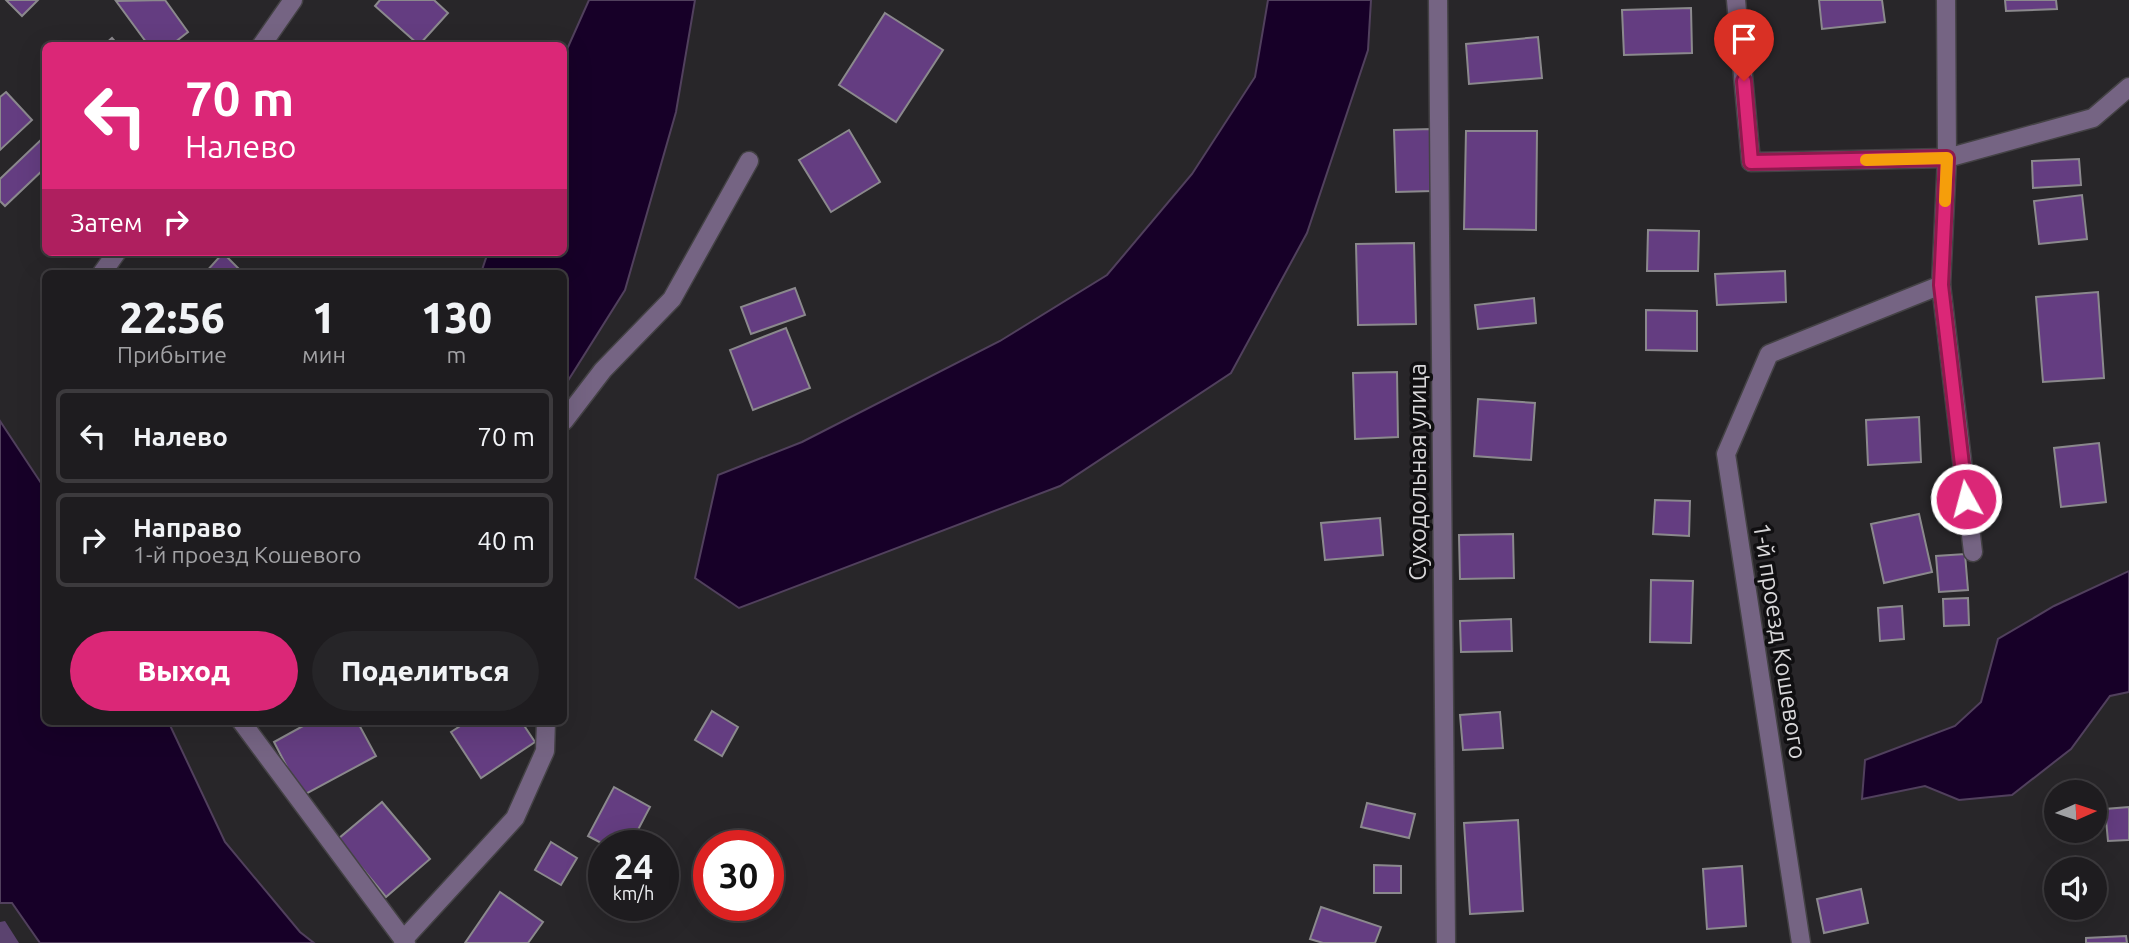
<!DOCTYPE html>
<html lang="ru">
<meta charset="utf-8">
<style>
body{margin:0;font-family:Ubuntu,sans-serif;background:#262528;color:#f1f3f6;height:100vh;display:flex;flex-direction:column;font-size:26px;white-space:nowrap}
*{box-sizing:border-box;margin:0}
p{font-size:23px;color:#a1a1a4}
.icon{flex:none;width:38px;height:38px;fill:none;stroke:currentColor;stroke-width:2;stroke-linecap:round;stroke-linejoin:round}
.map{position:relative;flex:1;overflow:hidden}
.sheet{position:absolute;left:42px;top:270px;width:525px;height:455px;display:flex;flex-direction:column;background:#1e1c1f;border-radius:10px;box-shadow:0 7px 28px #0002,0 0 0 2px #3c3a3d}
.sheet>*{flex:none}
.hud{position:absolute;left:42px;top:42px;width:525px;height:214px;border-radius:10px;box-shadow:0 7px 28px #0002,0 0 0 2px #3c3a3d;background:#db2777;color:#fff;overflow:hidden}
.needle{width:46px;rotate:87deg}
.fabs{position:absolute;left:2044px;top:780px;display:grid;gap:14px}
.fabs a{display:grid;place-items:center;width:63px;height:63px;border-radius:50%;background:#1e1c1f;box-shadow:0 7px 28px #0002,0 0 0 2px #3c3a3d;font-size:35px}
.speed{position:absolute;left:588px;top:830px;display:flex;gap:14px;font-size:35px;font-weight:700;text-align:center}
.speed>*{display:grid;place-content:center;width:91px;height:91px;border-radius:50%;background:#1e1c1f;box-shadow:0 7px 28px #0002,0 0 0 2px #3c3a3d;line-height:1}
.speed small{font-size:18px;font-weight:400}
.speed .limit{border:10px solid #d22;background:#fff;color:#111}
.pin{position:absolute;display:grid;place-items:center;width:60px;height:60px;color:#fff;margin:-72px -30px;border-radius:50% 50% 50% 0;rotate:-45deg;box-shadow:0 0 7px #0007}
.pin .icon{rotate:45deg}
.me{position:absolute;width:77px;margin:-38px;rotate:353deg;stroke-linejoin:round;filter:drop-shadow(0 0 5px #0008)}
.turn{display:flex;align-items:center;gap:24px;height:147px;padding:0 28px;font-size:32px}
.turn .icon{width:91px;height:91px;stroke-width:2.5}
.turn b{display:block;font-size:49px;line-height:60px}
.then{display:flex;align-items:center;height:66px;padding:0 28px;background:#0003;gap:14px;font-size:26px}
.eta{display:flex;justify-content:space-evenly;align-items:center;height:119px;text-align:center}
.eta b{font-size:42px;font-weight:800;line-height:49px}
.primary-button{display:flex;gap:14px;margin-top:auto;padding:14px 28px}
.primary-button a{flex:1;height:80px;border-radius:42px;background:#db2777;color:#fff;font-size:28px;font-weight:800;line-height:80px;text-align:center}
.primary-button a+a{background:#262528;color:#f1f3f6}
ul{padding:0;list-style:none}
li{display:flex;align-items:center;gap:21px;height:94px;margin:0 14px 10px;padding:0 14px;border:4px solid #3c3a3d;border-radius:10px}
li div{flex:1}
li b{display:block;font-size:26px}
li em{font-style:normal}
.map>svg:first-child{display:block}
.green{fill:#5b436f}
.water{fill:#170028;stroke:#51405d;stroke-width:2}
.building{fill:#643d81;stroke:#8b898d;stroke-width:2}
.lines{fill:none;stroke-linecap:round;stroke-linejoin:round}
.minor-casing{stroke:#444245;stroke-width:21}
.minor{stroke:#756483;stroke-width:18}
.route-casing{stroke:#8e194d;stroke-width:18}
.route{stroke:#db2777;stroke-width:12}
.slow{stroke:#f59e0b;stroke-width:12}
.labels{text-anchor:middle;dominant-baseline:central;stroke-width:7;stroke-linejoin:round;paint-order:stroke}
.street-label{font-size:24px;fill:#d8d7d9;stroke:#100f11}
</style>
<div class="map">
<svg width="2129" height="943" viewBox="0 0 2129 943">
<rect width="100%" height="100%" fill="#282629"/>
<polygon class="green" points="5,921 19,943 0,943 0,922"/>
<g class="water">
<polygon points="589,0 695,0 676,112 625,290 564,387 564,273 481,273 488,252 564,252 564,56"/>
<polygon points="1268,0 1371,0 1368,50 1307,233 1231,373 1060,486 739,608 695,578 718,475 802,442 1000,341 1107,275 1192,174 1255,77"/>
<polygon points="0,421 45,489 46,721 168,721 225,842 300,932 314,943 40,943 12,903 0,903"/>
<polygon points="2129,571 2129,692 2110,696 2071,749 2012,795 1959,800 1925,786 1862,799 1865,760 1955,726 1981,702 1998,639 2054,606"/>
</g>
<g class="building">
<polygon points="6,0 38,0 22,16"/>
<polygon points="165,0 188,32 170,46 149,46 116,1"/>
<polygon points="380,0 434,0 448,13 419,45 375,6"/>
<polygon points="1819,0 1882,0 1885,22 1822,29"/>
<polygon points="2005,0 2056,0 2057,9 2006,11"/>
<polygon points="1691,8 1692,53 1624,55 1622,10"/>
<polygon points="885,13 943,50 896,122 839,85"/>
<polygon points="1538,37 1542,78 1469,84 1466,44"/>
<polygon points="112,38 119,46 103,46"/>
<polygon points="6,92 32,120 0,150 0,97"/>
<polygon points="1432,129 1433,191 1396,192 1394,130"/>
<polygon points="849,130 880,182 831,212 799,160"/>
<polygon points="1466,131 1537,131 1536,230 1464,229"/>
<polygon points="46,135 46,167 5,206 0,201 0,179"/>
<polygon points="2079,159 2081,185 2033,188 2032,161"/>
<polygon points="2082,195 2087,239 2039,244 2034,201"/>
<polygon points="1648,230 1699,231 1698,271 1647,271"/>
<polygon points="1414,243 1416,324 1358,325 1356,244"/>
<polygon points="223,253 240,270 237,273 205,273"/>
<polygon points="1785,271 1786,302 1717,305 1715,274"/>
<polygon points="795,288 805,315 751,334 741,307"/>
<polygon points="2098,292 2104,378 2043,382 2036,297"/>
<polygon points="1534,298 1536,323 1478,329 1475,305"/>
<polygon points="1646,310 1697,311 1697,351 1646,350"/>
<polygon points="786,328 810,388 753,410 730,350"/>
<polygon points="1397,372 1398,437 1355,439 1353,373"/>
<polygon points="1478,399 1535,403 1531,460 1474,456"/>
<polygon points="1919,417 1921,462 1868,465 1866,420"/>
<polygon points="2099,443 2106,502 2061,507 2054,448"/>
<polygon points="1655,500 1690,501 1689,536 1653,534"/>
<polygon points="1919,514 1932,572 1884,583 1871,524"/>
<polygon points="1380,518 1383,555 1325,560 1321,523"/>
<polygon points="1513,534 1514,578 1460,579 1459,535"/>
<polygon points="1965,554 1968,590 1939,592 1936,556"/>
<polygon points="1651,580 1693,581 1691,643 1650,642"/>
<polygon points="1968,598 1969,625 1944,626 1943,599"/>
<polygon points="1902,606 1904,639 1880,641 1878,608"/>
<polygon points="1511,619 1512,651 1461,652 1460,621"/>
<polygon points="712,711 738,727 722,756 695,740"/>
<polygon points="1500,712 1503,748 1463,750 1460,715"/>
<polygon points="312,721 357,721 376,756 302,796 274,742"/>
<polygon points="468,721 521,721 535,742 481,778 451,732"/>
<polygon points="614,787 650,807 630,845 605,845 588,836"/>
<polygon points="382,802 430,859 386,897 338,839"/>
<polygon points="1367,803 1415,814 1409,838 1361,827"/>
<polygon points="2129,807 2129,840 2108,841 2105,809"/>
<polygon points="1518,820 1523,911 1470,914 1464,823"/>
<polygon points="551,842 577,858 561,885 535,870"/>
<polygon points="1374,865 1401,866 1401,893 1374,893"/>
<polygon points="1742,866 1746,926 1707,929 1703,869"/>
<polygon points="1861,889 1868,923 1824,933 1817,899"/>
<polygon points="500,892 543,922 528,943 465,943"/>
<polygon points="1321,907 1381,927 1375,943 1323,943 1310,939"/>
<polygon points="2126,936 2127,943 2086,943 2086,938"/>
</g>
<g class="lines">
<g class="minor-casing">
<g id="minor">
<polyline points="1438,0 1446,943"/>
<polyline points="1736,0 1751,162 1947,158 2093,118 2129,87"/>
<polyline points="1946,0 1947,158 1941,285 1973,552"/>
<polyline points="261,46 293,0"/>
<polyline points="102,273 117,252"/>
<polyline points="564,421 603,370 672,299 749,161"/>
<polyline points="241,721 406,943"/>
<polyline points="403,940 515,818 545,751 546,721"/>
<polyline points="1801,943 1726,454 1769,354 1941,285"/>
</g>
</g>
<use href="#minor" class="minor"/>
</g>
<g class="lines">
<g class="route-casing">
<polyline id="route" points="1744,81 1751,162 1947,158 1941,285 1966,499"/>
</g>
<use href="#route" class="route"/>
<polyline class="slow" points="1866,160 1947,158 1945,201"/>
</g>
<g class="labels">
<g class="street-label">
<text transform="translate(1417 472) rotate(-90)">Суходольная улица</text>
<text transform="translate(1780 641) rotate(81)">1-й проезд Кошевого</text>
</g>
</g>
</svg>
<div class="fabs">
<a><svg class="needle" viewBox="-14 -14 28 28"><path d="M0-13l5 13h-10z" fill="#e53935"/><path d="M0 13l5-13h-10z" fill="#a1a1a4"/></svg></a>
<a><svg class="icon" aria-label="sound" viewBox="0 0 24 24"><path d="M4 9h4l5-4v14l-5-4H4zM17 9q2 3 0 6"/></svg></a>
</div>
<div class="speed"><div>24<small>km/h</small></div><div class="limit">30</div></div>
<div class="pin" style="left:1744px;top:81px;background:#d93025"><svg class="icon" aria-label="arrive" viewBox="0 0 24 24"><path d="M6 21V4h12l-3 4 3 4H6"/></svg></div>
<svg class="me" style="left:1966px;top:499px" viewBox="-20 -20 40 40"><circle r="17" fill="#db2777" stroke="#fff" stroke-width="3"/><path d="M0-11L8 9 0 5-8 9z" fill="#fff"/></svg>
<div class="hud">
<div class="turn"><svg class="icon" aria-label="left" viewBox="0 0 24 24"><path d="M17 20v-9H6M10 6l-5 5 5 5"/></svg><div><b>70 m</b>Налево</div></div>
<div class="then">Затем<svg class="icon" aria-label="right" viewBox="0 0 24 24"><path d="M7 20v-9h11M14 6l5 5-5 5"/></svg></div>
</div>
<section class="sheet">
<div class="eta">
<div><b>22:56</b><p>Прибытие</p></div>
<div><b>1</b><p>мин</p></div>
<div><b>130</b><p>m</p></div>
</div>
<ul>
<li><svg class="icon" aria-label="left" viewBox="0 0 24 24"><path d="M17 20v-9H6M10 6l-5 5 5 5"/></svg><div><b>Налево</b></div><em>70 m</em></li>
<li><svg class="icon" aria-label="right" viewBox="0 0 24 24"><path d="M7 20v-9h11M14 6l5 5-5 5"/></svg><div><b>Направо</b><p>1-й проезд Кошевого</p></div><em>40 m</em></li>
</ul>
<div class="primary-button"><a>Выход</a><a>Поделиться</a></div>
</section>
</div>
